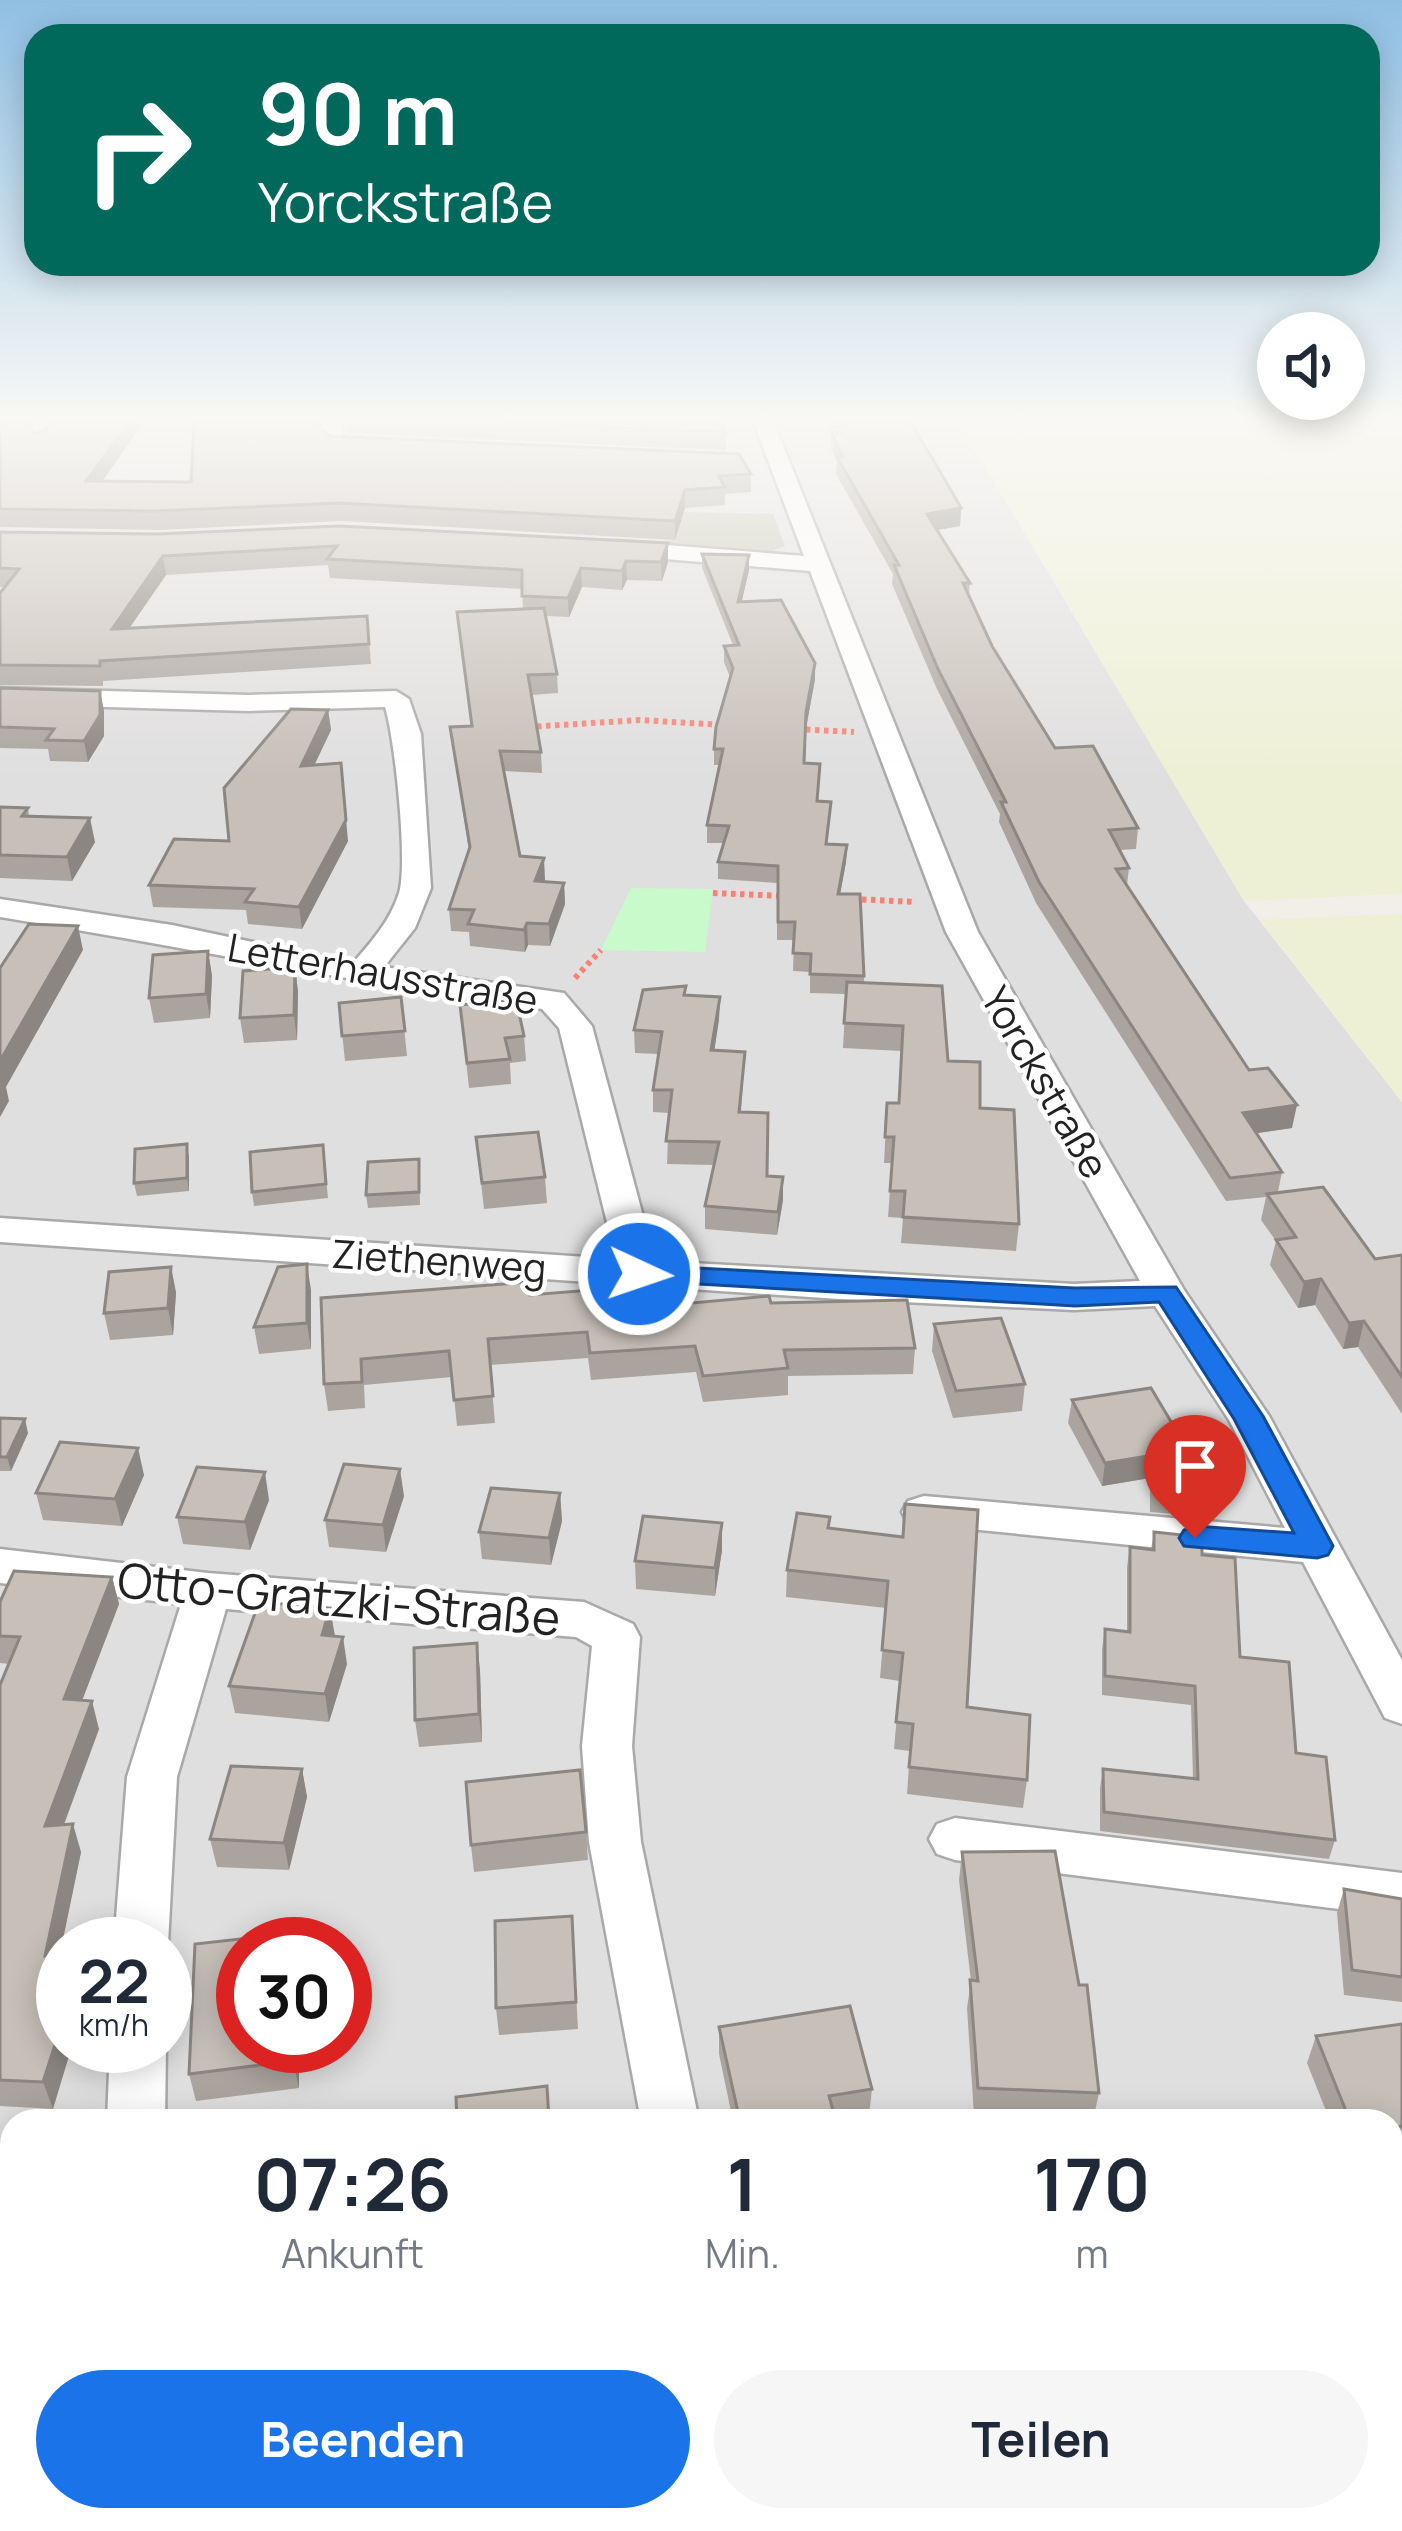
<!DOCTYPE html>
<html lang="de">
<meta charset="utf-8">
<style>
body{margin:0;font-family:Manrope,sans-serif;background:#f6f6f7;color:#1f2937;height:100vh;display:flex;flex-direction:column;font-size:45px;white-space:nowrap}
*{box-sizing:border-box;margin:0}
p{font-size:39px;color:#747a83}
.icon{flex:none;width:66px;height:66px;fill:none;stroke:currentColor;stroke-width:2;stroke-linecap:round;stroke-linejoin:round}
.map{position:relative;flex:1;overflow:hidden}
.side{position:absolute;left:0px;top:2109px;width:1404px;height:423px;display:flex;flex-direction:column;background:#fff;border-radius:36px 36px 0 0;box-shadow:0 6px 30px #0003}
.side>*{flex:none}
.guide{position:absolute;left:24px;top:24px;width:1356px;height:252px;border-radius:36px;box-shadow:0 6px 30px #0003;background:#00695c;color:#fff;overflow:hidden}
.tools{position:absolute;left:1257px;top:312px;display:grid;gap:24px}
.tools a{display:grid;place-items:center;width:108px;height:108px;border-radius:50%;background:#fff;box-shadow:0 6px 30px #0003;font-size:60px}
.speed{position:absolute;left:36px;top:1917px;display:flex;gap:24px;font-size:60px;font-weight:700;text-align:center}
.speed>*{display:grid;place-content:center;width:156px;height:156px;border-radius:50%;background:#fff;box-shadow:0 6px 30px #0003;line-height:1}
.speed small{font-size:30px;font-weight:400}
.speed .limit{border:18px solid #d22;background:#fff;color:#111}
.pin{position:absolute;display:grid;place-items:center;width:102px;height:102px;color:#fff;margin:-123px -51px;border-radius:50% 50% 50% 0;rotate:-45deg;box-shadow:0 0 12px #0007}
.pin .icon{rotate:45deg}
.me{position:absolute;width:132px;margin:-66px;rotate:93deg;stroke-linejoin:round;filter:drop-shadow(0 0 9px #0008)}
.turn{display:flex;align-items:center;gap:42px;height:252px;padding:0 36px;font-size:54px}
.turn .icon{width:156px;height:156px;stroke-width:2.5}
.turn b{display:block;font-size:84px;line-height:102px}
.eta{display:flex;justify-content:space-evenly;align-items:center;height:204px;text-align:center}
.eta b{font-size:72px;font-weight:700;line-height:84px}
.cta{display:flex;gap:24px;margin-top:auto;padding:24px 36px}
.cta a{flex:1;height:138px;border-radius:72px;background:#1a73e8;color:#fff;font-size:48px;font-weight:700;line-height:138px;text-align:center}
.cta a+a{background:#f6f6f7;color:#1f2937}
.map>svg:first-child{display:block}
.residential{fill:#e0dfdf;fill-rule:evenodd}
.construction{fill:#c7c7b4}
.farmland{fill:#eef0d5}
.park{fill:#c8facc}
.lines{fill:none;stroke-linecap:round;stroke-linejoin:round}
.minor-casing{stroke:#a9a9a9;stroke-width:5}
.path{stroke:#fa8072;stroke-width:6;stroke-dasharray:4.5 4.5;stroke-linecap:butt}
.minor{fill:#fff;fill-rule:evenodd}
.wall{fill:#aba49e}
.shaded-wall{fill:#8b8681}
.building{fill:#c7bfb8;stroke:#8b8681;stroke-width:3}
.route{fill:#1a73e8;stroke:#114b97;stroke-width:3}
.labels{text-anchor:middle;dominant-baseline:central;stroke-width:9;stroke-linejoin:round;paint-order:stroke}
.street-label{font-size:39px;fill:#222;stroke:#fff}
.near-street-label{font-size:48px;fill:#222;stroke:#fff}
</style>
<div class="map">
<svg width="1402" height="2531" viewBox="0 0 1402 2531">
<rect width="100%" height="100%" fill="#f2efe9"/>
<path class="residential" d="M 0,423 L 959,423 L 1244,901 L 1402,1102 L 1402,2531 L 0,2531 ZM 63,1944 L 165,1944 L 165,2046 L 63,2046 ZM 243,1944 L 345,1944 L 345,2046 L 243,2046 ZM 12,2121 L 1392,2121 L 1392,2520 L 12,2520 Z"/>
<polygon class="construction" points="684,512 773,514 785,546 770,552 667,545"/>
<g class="farmland">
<polygon points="959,423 1402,423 1402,894 1244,901"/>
<polygon points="1402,914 1402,1102 1260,920"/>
</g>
<g class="park">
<polygon points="631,888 713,889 705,952 601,950"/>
<polygon points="0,2143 12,2144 12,2520 81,2520 74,2531 0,2531"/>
</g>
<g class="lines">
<g class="minor-casing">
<g id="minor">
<polygon points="321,423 341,423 342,437 378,439 389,445 378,451 325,447"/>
<path d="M 754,423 L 774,423 L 978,932 L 1184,1290 L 1269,1416 L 1402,1660 L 1402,1724 L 1385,1718 L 1303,1562 L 908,1523 L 902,1512 L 908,1501 L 924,1496 L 1285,1528 L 1229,1420 L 1155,1306 L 1074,1310 L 839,1299 L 0,1242 L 0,1218 L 616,1259 L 559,1028 L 542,1009 C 360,984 181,946 0,917 L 0,899 L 172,925 L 353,963 C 372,941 390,921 399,893 C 408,863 395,739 385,707 L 248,711 L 0,704 L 0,688 L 248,695 L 396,691 L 409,699 L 421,734 L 431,888 L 415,928 L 384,967 L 564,993 L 592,1026 L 655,1261 L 1074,1284 L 1140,1281 L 946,932 L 810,571 L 617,555 L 605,548 L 617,541 L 804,556 Z"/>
<polygon points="0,1549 208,1573 584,1602 633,1624 640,1637 632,1746 641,1842 699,2121 641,2121 589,1842 582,1746 592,1646 576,1637 226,1609 177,1777 168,1944 165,1950 165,1944 114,1944 127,1777 181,1604 0,1583"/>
<polygon points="955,1818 1402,1873 1402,1917 955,1860 937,1854 929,1839 937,1824"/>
<polygon points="165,2044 166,2046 165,2121 107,2121 110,2046"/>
<rect x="90" y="2520" width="66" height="11"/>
<polygon points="716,2520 782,2520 784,2531 718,2531"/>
</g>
</g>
<g class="path">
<polyline points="528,727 640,720 723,725"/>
<polyline points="797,729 854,732"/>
<polyline points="713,893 784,896"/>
<polyline points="853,899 916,902"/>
<polyline points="575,978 601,950"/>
</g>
<use href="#minor" class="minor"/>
</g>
<g class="wall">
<polygon points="0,423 36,423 32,430 34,433 143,423 102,481 191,482 318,423 318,427 330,436 751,474 751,492 725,494 725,505 685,508 675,540 341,521 159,530 0,527"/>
<polygon points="343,423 720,423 726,432 726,450 346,433"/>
<polygon points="826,423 911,423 961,508 960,526 937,530 970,583 969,595 992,646 1055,748 1138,828 1136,849 1120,850 1129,868 1127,885 1249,1070 1292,1128 1256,1133 1282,1172 1278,1192 1375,1259 1402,1255 1402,1414 1358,1347 1343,1349 1315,1305 1298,1308 1270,1265 1276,1241 1261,1220 1266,1197 1226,1201 1036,903 999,822 1000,814 937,689 892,584 893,574 836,474 837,462 831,449 831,433"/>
<polygon points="0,532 156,534 668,562 662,581 627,580 622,590 582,587 569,617 546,616 557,674 558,693 531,695 541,752 542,773 504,771 520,856 545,879 544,882 564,883 565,904 550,946 528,945 525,952 470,946 469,932 451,931 449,909 469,851 450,727 471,726 457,612 523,609 522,589 330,578 328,565 166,575 129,628 367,616 371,664 103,681 103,686 0,685 0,592 5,587 0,587"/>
<polygon points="702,554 749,555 749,570 741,602 815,679 806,728 804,763 817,801 831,802 827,844 847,845 846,862 840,894 864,976 864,983 948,1061 980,1108 1019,1224 1016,1251 901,1243 903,1218 888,1217 892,1163 884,1163 887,1103 899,1103 901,1051 843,1048 846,994 810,993 810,972 793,971 794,940 777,940 777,883 718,879 718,862 723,843 707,843 707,825 719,765 714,765 714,749 730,677 724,662 724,646 733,645 702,568"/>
<polygon points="0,688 100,691 104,711 104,736 88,762 50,761 48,749 0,748"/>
<polygon points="328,710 331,730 314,765 348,841 302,929 248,924 246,910 153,907 149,885 229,841"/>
<polygon points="0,807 28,808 29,816 95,842 72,881 0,878"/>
<polygon points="208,951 212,976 210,1018 154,1023 149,998"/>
<polygon points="295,967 298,992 297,1040 244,1043 240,1018"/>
<polygon points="686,986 686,995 720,997 719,1019 714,1051 745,1052 741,1112 767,1176 783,1177 783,1200 777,1235 705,1229 705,1206 713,1165 667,1164 669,1113 653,1112 653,1090 658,1054 635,1053 634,1030"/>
<polygon points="401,997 407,1056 345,1061 339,1003"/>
<polygon points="460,1005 524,1036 526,1061 510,1063 511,1084 469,1088"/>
<polygon points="476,1137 545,1177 547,1203 484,1209"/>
<polygon points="323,1145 328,1198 254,1206 252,1192"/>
<polygon points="189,1157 189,1191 137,1196 134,1183"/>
<polygon points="419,1159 420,1205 368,1208 366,1195"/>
<polygon points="171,1267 176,1293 173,1335 110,1340 104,1313"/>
<polygon points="311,1290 311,1349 259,1354 254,1327"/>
<polygon points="530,1295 670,1305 771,1303 915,1348 913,1374 788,1376 788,1395 703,1402 696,1372 591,1380 588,1358 490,1365 495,1423 457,1426 452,1377 364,1385 365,1408 328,1411 324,1384 321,1298"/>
<polygon points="934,1324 1025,1384 1022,1411 953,1418 932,1351"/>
<polygon points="1072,1400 1202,1492 1197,1516 1150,1512 1150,1478 1102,1486 1068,1423"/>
<polygon points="0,1418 28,1433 11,1471 0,1471"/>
<polygon points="144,1475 122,1526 43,1520 36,1493"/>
<polygon points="560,1493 562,1521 551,1565 482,1559 479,1532"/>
<polygon points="404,1496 386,1552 329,1547 325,1520"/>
<polygon points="269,1500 250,1550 183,1544 177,1517"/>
<polygon points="905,1504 967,1707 1027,1780 1023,1808 907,1794 910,1751 894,1749 900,1681 880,1678 886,1608 786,1597 787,1570 829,1529 902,1537"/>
<polygon points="1154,1532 1202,1555 1240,1657 1296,1753 1335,1840 1329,1859 1100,1831 1100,1788 1103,1769 1193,1779 1191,1705 1102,1695 1102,1649 1105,1629 1127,1632 1127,1567 1130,1547 1151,1550"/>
<polygon points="722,1550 715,1596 636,1589 635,1561"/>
<polygon points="112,1577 119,1604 82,1700 99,1729 64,1825 81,1852 59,1957 53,2109 0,2106 0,1685 9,1664 0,1663 0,1602"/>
<polygon points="335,1636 347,1664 329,1722 235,1713 229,1686"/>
<polygon points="480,1670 482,1742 419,1747 415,1720"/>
<polygon points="302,1769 307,1797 289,1870 217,1867 210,1839"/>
<polygon points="586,1832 588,1860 474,1872 471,1845"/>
<polygon points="962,1852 1099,2093 1093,2120 974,2115 967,2008 971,1981 959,1880"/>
<polygon points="1344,1889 1402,1899 1402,2002 1344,1995 1337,1913"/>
<polygon points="572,1916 578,2029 499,2035 496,2008"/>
<polygon points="1402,2024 1402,2152 1392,2153 1392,2121 1330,2121 1307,2063 1316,2036"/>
<polygon points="719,2027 872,2089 869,2116 836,2121 733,2121 719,2054"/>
<polygon points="243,2046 299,2046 299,2088 196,2101 189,2074"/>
<polygon points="1402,2223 1402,2347 1392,2348 1392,2225"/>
<polygon points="830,2520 1004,2520 1009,2531 835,2531"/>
</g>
<g class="shaded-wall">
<polygon points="129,423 143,423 90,499 86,481"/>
<polygon points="685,490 685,508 675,540 675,521"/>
<polygon points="961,508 960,526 926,532 927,514"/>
<polygon points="668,543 668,562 662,581 661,562"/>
<polygon points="749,555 749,570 738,618 738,602"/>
<polygon points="163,556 166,575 115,649 112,629"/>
<polygon points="626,561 627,580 622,590 622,571"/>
<polygon points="581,568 582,587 569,617 568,598"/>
<polygon points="815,663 815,679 806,728 806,712"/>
<polygon points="100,691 104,711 104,736 88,762 84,741"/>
<polygon points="328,710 331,730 304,787 301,766"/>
<polygon points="341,763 348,841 302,929 299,907"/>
<polygon points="90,818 95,842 72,881 67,857"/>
<polygon points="847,845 846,862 837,911 838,894"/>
<polygon points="544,858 545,879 536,903 535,881"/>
<polygon points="564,883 565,904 550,946 549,924"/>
<polygon points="527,923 528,945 525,952 524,930"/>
<polygon points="78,926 83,950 6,1087 9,1101 0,1117 0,1061"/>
<polygon points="208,951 212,976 210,1018 206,994"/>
<polygon points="295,967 298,992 297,1040 294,1015"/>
<polygon points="720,997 719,1019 711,1073 711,1050"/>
<polygon points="1297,1105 1292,1128 1238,1136 1243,1113"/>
<polygon points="187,1144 189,1157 189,1191 187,1178"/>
<polygon points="783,1177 783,1200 777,1235 778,1212"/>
<polygon points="307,1264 311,1290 311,1349 307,1323"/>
<polygon points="171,1267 176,1293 173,1335 168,1308"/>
<polygon points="1321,1279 1315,1305 1298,1308 1304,1282"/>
<polygon points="1364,1321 1358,1347 1343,1349 1349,1323"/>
<polygon points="25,1419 28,1433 11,1471 7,1457"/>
<polygon points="138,1448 144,1475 122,1526 115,1499"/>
<polygon points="1154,1455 1150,1478 1102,1486 1105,1463"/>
<polygon points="400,1469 404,1496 386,1552 383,1525"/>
<polygon points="265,1472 269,1500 250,1550 245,1522"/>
<polygon points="560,1493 562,1521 551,1565 549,1538"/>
<polygon points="722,1523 722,1550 715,1596 715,1568"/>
<polygon points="112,1577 119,1604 72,1727 64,1699"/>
<polygon points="330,1608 335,1636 322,1635"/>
<polygon points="343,1637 347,1664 329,1722 325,1694"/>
<polygon points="477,1643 480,1670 482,1742 479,1714"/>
<polygon points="92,1701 99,1729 53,1853 45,1826"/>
<polygon points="302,1769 307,1797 289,1870 284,1843"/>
<polygon points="73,1824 81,1852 54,1983 45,1956"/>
<polygon points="63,2020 63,2046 72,2046 53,2109 43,2082"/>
<polygon points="293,2046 299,2046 299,2088 293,2061"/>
<polygon points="540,2520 596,2520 547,2531 511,2531 510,2527"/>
</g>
<g class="building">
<polygon points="0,423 25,423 34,433 45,431 49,423 129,423 86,481 191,482 194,423 316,423 316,426 330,436 739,454 751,474 719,476 725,487 685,490 675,521 339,503 156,511 0,509"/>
<polygon points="506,423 720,423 726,432"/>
<polygon points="835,423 911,423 941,473 961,508 927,514 970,583 963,583 992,646 1055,748 1093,746 1138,828 1109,830 1129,868 1116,869 1249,1070 1268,1068 1297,1105 1243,1113 1282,1172 1230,1178 1039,882 1001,802 1006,802 938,669 894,565 899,565 837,457 843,457 831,432 840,432"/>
<polygon points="339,526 668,543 661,562 626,561 622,571 581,568 568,598 522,596 522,570 327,559 337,546 163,556 112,629 367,616 369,644 100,661 100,666 0,665 0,593 19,569 0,568 0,532 156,534"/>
<polygon points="702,554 749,555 738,602 781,600 815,663 806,712 804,763 820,764 817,801 831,802 826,844 847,845 838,894 860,894 864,976 810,974 811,954 793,953 795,922 778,922 778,866 718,862 729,826 707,825 723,749 714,749 716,727 733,668 724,646 739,645"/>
<polygon points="544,608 557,674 528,675 541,752 500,751 520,856 544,858 535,881 564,883 549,924 527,923 524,930 468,924 474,910 449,909 470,847 450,727 472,726 457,612"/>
<polygon points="0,688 100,691 100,715 84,741 46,740 54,729 0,727"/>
<polygon points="291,709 328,710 301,766 341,763 346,820 299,907 245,902 254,889 149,885 174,839 229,841 224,788"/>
<polygon points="0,807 28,808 22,816 90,818 67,857 0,855"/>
<polygon points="29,924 78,926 0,1061 0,968"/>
<polygon points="208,951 206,994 149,998 153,955"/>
<polygon points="295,967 294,1015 240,1018 243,971"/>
<polygon points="847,982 942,986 948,1061 980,1062 980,1108 1014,1110 1019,1224 903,1217 905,1191 890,1191 894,1137 885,1137 887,1103 899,1103 903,1026 844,1023"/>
<polygon points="686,986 684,995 720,997 711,1050 745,1052 739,1112 768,1113 767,1176 783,1177 778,1212 705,1206 719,1142 666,1141 672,1090 653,1090 662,1032 634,1030 643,990"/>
<polygon points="401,997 405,1031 342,1036 339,1003"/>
<polygon points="516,999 524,1036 505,1038 510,1059 467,1063 460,1005"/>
<polygon points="538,1132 545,1177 482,1183 476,1137"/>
<polygon points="187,1144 187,1178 134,1183 135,1149"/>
<polygon points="323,1145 326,1184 252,1192 250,1152"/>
<polygon points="419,1159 419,1192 366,1195 368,1162"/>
<polygon points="1323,1187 1375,1259 1402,1255 1402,1377 1364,1321 1349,1323 1321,1279 1304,1282 1276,1240 1296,1237 1267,1194"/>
<polygon points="307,1264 307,1323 254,1327 278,1267"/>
<polygon points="171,1267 168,1308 104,1313 109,1272"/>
<polygon points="528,1282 530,1295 666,1284 670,1305 769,1296 771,1303 907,1300 915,1348 784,1350 788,1368 703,1376 695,1346 590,1353 587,1332 488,1339 493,1396 454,1400 449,1351 361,1359 362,1382 324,1384 321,1298"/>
<polygon points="1001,1318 1025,1384 956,1391 934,1324"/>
<polygon points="1151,1388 1202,1474 1202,1492 1155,1488 1154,1455 1105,1463 1072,1400"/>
<polygon points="0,1418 25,1419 7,1457 0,1457"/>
<polygon points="60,1442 138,1448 115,1499 36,1493"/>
<polygon points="344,1464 400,1469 383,1525 325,1520"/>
<polygon points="197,1467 265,1472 245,1522 177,1517"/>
<polygon points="491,1488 560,1493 549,1538 479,1532"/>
<polygon points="905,1504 978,1510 967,1707 1030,1715 1027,1780 909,1767 913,1724 896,1722 903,1653 882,1650 888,1581 787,1570 797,1513 830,1517 828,1528 903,1537"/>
<polygon points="643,1516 722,1523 715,1568 635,1561"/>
<polygon points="1154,1532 1202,1537 1202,1555 1235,1558 1240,1657 1289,1662 1296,1753 1326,1757 1335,1840 1104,1812 1103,1769 1198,1779 1195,1686 1105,1676 1105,1629 1130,1632 1130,1547 1154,1550"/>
<polygon points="14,1571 112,1577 64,1699 92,1701 45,1826 73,1824 45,1956 63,1957 63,2020 43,2082 0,2080 0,1685 20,1637 0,1636 0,1602"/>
<polygon points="259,1602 330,1608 322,1635 343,1637 325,1694 229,1686"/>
<polygon points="477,1643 479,1714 415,1720 414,1648"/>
<polygon points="231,1766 302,1769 284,1843 210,1839"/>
<polygon points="580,1770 586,1832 471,1845 466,1782"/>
<polygon points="1055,1851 1079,1985 1087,1985 1099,2093 978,2088 970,1980 978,1981 962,1852"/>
<polygon points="1344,1889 1402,1899 1402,1977 1352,1970"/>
<polygon points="572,1916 576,2002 496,2008 495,1921"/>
<polygon points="294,1933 294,1944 243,1944 243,2046 293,2046 293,2061 189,2074 195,1944"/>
<polygon points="850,2006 872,2089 829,2096 836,2121 740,2121 719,2027"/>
<polygon points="1402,2024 1402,2126 1392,2128 1392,2121 1350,2121 1316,2036"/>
<polygon points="547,2086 549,2121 457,2121 456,2097"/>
<polygon points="1402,2223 1402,2324 1392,2326 1392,2225"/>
<polygon points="509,2520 540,2520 510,2527"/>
<polygon points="836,2520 1004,2520 1009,2531 841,2531"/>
</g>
<linearGradient id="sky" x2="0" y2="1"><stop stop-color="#8fc0e4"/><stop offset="0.54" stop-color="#f9f8f5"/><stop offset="1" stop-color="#f9f8f5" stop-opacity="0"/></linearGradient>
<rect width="1402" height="777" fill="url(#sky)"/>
<polygon class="route" points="639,1265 1075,1288 1176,1287 1263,1416 1333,1546 1328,1555 1317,1558 1184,1546 1179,1538 1184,1530 1195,1526 1294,1533 1234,1419 1159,1302 1075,1306 629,1280 625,1274"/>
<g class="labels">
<g class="street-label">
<text transform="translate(383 973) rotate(10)">Letterhausstraße</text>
<text transform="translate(1046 1082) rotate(60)">Yorckstraße</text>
<text transform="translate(439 1260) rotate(4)">Ziethenweg</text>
</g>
<g class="near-street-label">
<text transform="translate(339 1598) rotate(5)">Otto-Gratzki-Straße</text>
</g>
</g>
</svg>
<div class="tools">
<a><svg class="icon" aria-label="sound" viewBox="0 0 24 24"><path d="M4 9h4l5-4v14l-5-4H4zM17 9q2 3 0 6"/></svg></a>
</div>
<div class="speed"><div>22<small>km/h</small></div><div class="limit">30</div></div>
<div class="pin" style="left:1195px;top:1538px;background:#d93025"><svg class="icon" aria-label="arrive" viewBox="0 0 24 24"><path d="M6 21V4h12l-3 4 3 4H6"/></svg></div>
<svg class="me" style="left:639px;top:1274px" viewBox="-20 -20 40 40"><circle r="17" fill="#1a73e8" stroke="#fff" stroke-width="3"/><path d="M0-11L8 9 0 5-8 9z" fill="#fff"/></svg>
<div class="guide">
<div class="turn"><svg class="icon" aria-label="right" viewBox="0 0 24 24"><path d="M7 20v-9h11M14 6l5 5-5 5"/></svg><div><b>90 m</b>Yorckstraße</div></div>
</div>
<section class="side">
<div class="eta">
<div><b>07:26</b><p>Ankunft</p></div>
<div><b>1</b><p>Min.</p></div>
<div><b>170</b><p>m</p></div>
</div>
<div class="cta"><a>Beenden</a><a>Teilen</a></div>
</section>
</div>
